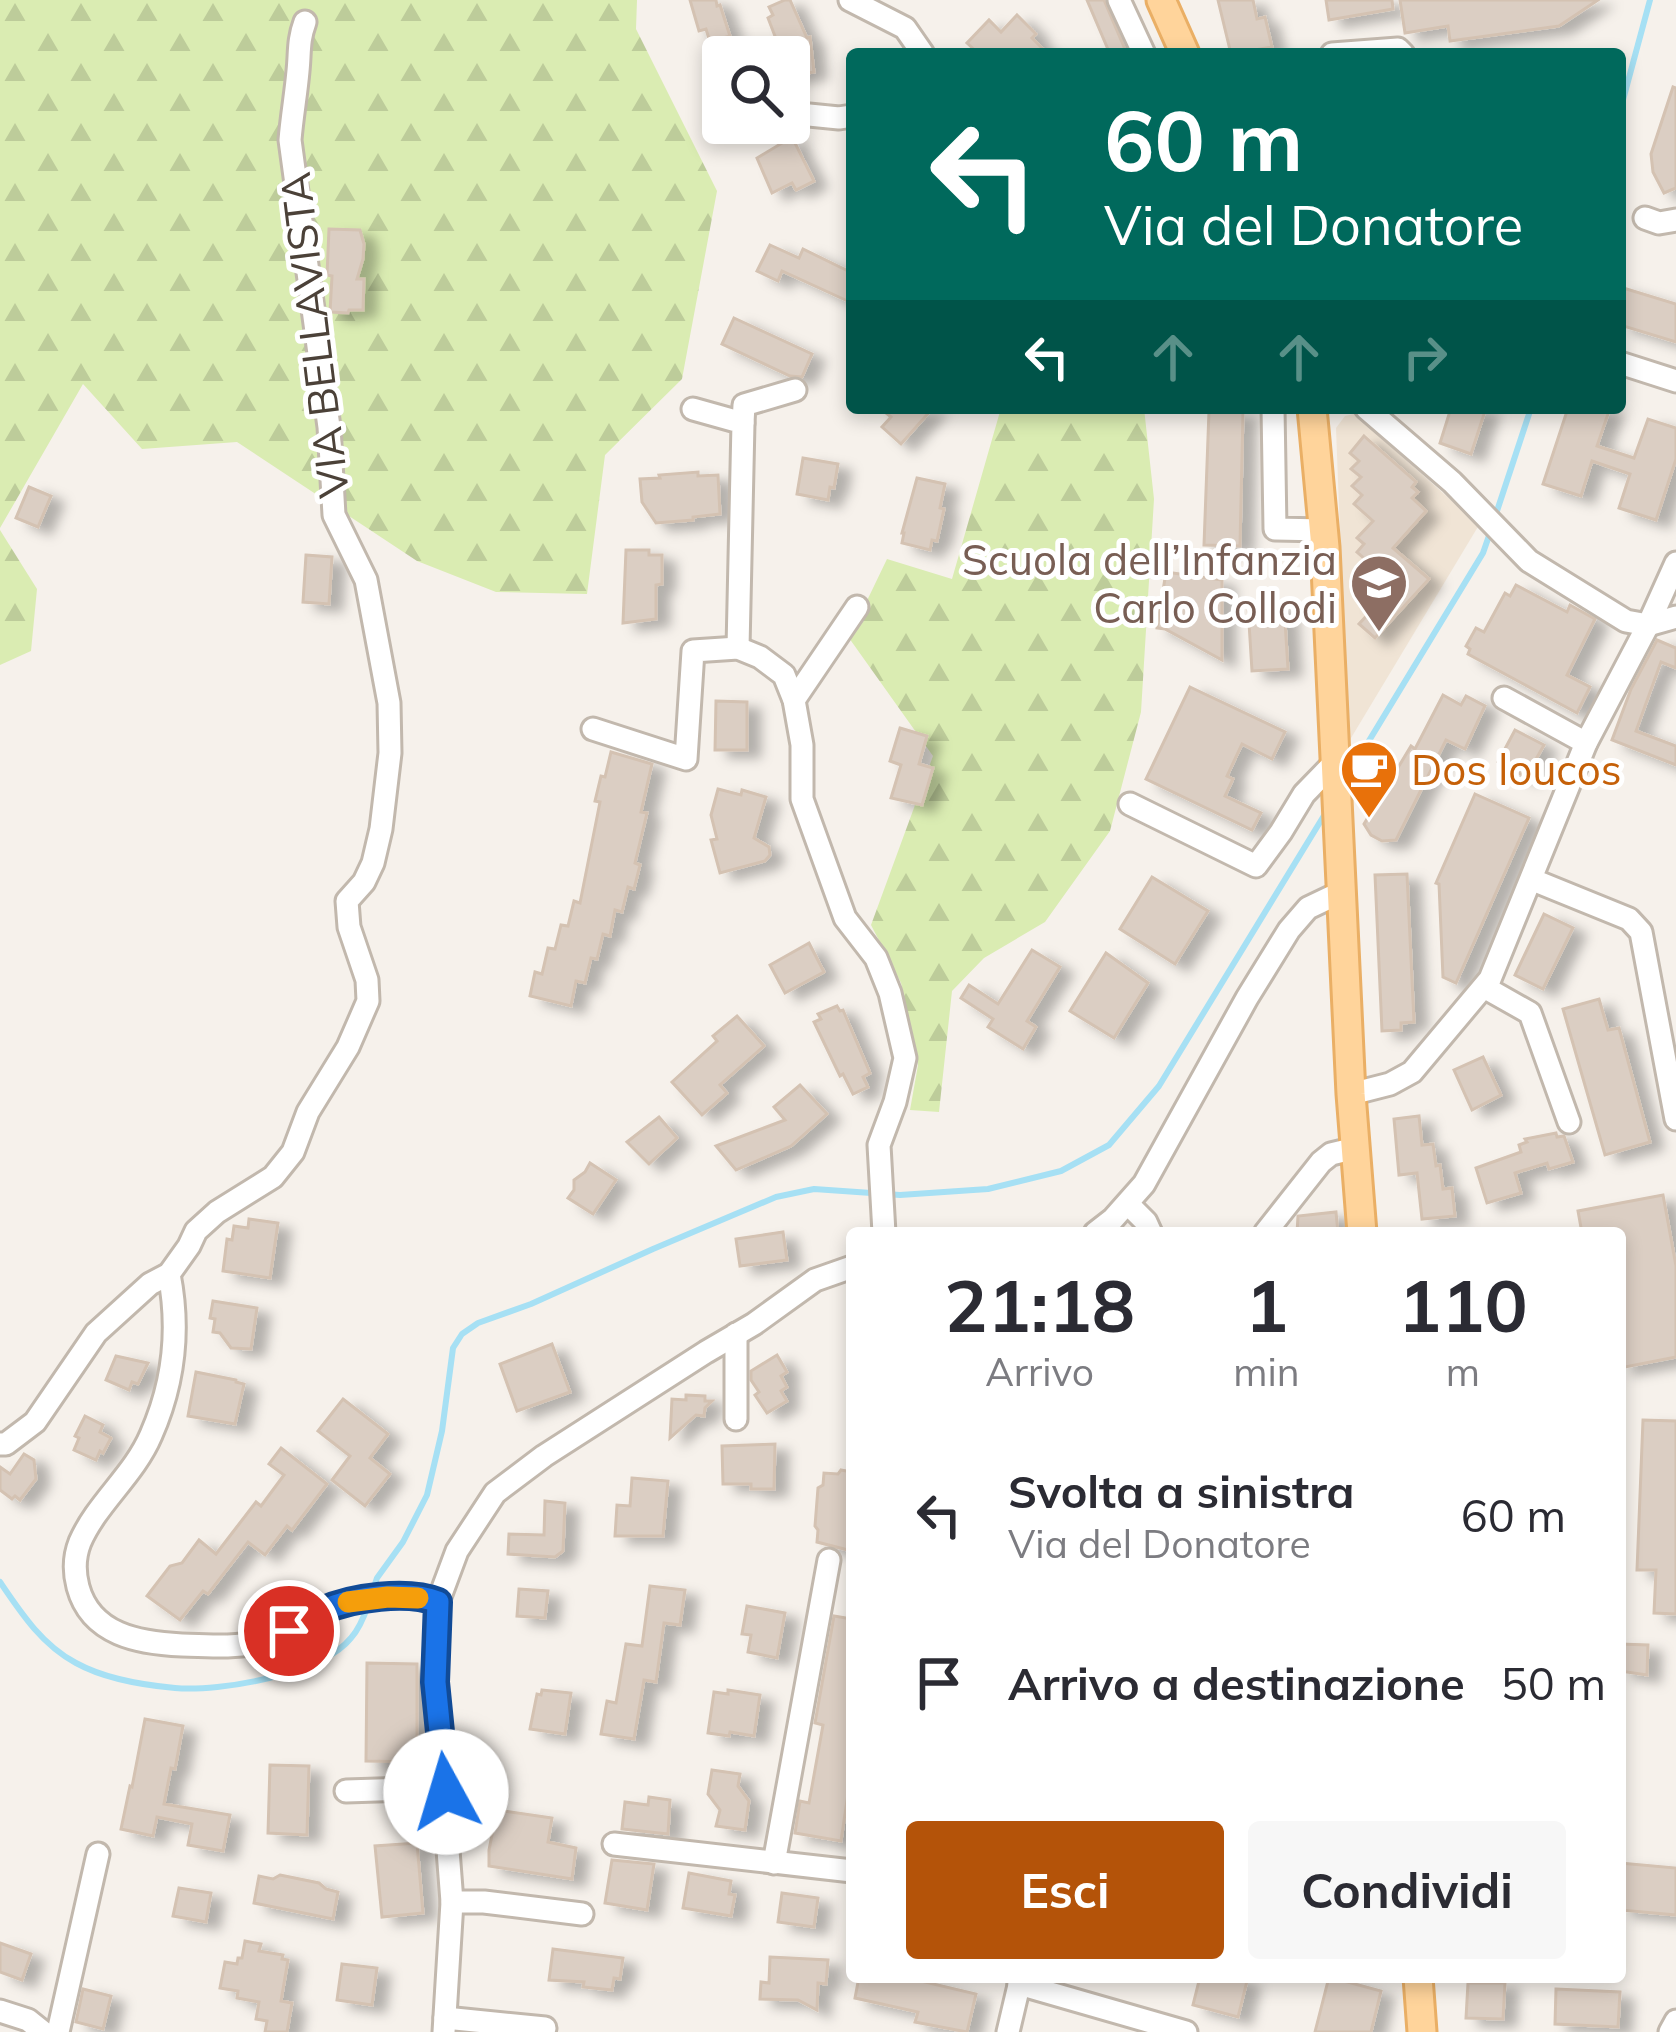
<!DOCTYPE html>
<html lang="it">
<meta charset="utf-8">
<style>
body{margin:0;font-family:Mulish,sans-serif;background:#f7f7f7;color:#2b2b33;height:100vh;display:flex;flex-direction:column;font-size:45px;white-space:nowrap}
*{box-sizing:border-box;margin:0}
p{font-size:39px;color:#7c7c81}
.icon{flex:none;width:66px;height:66px;fill:none;stroke:currentColor;stroke-width:2;stroke-linecap:round;stroke-linejoin:round}
.map{position:relative;flex:1;overflow:hidden}
.drawer{position:absolute;left:846px;top:1227px;width:780px;height:756px;display:flex;flex-direction:column;background:#fff;border-radius:12px;box-shadow:0 6px 18px #0003}
.drawer>*{flex:none}
.hud{position:absolute;left:846px;top:48px;width:780px;height:366px;border-radius:12px;box-shadow:0 6px 18px #0003;background:#00695c;color:#fff;overflow:hidden}
.controls{position:absolute;left:702px;top:36px;display:grid;gap:24px}
.controls a{display:grid;place-items:center;width:108px;height:108px;border-radius:12px;background:#fff;box-shadow:0 6px 18px #0003;font-size:60px}
.pin{position:absolute;display:grid;place-items:center;width:102px;height:102px;color:#fff;margin:-51px;border:6px solid #fff;border-radius:50%;box-shadow:0 3px 12px #0007}
.me{position:absolute;width:132px;margin:-66px;rotate:354deg;stroke-linejoin:round;filter:drop-shadow(0 0 9px #0008)}
.turn{display:flex;align-items:center;gap:42px;height:252px;padding:0 60px;font-size:54px}
.turn .icon{width:156px;height:156px;stroke-width:2.5}
.turn b{display:block;font-size:84px;line-height:102px}
.lanes{display:flex;align-items:center;height:114px;padding:0 60px;background:#0003;justify-content:center;gap:60px;direction:ltr}
.lanes .off{opacity:.35}
.eta{display:flex;justify-content:space-evenly;align-items:center;height:204px;text-align:center}
.eta b{font-size:72px;font-weight:700;line-height:84px}
.cta{display:flex;gap:24px;margin-top:auto;padding:24px 60px}
.cta a{flex:1;height:138px;border-radius:12px;background:#b45309;color:#fff;font-size:48px;font-weight:700;line-height:138px;text-align:center}
.cta a+a{background:#f7f7f7;color:#2b2b33}
ul{padding:0;list-style:none}
li{display:flex;align-items:center;gap:36px;height:168px;padding:0 60px}
li div{flex:1}
li b{display:block;font-size:45px}
li em{font-style:normal}
.map>svg:first-child{display:block}
.education{fill:#f0e4d5}
.forest{fill:url(#forest-firs)}
.lines{fill:none;stroke-linecap:round;stroke-linejoin:round}
.stream{stroke:#a6e0f4;stroke-width:6}
.building{fill:#dbcec3;stroke:#d4c2b2;stroke-width:3;filter:url(#shadow)}
.minor-casing{stroke:#c2b8ad;stroke-width:27}
.major-casing{stroke:#eaaf65;stroke-width:33}
.minor{stroke:#fff;stroke-width:21}
.major{stroke:#ffd49b;stroke-width:27}
.route-casing{stroke:#114b97;stroke-width:30}
.route{stroke:#1a73e8;stroke-width:21}
.slow{stroke:#f59e0b;stroke-width:21}
.labels{text-anchor:middle;dominant-baseline:central;stroke-width:10;stroke-linejoin:round;paint-order:stroke}
.street-label{font-size:42px;fill:#4b4138;stroke:#fff}
.education-label{font-size:42px;fill:#785e54;stroke:#fff;text-anchor:end}
.food-label{font-size:42px;fill:#c56008;stroke:#fff;text-anchor:start}
</style>
<div class="map">
<svg width="1676" height="2032" viewBox="0 0 1676 2032">
<defs>
<pattern id="forest-firs" width="22" height="20" patternUnits="userSpaceOnUse" patternTransform="scale(3)"><rect width="22" height="20" fill="#daecb2"/><path d="M5 1l3.5 6h-7zM16 11l3.5 6h-7z" fill="#bdcc9a"/></pattern>
<filter id="shadow"><feDropShadow dx="13" dy="7" stdDeviation="6" flood-color="#0004"/></filter>
</defs>
<rect width="100%" height="100%" fill="#f6f1eb"/>
<polygon class="education" points="1354,414 1479,525 1348,743 1336,428 1345,416"/>
<g class="forest">
<polygon points="0,0 637,0 636,29 717,191 682,379 605,455 587,594 496,592 417,561 237,442 142,449 83,384 0,528"/>
<polygon points="1001,408 1144,408 1154,499 1141,712 1110,831 1045,922 984,958 952,991 939,1112 910,1110 918,1065 901,983 871,925 933,756 849,638 887,559 952,579"/>
<polygon points="0,530 37,589 31,651 0,665"/>
</g>
<g class="lines">
<g class="stream">
<polyline points="1620,111 1650,0"/>
<polyline points="1495,517 1531,408"/>
<polyline points="1347,777 1483,553 1491,530"/>
<path d="M 0,1582 C 21,1613 42,1645 76,1663 C 105,1679 142,1685 175,1688 C 220,1692 322,1674 351,1638 C 359,1629 364,1617 368,1605"/>
<polyline points="372,1593 377,1578 403,1542 427,1495 442,1431 453,1348 462,1334 478,1323 531,1304 653,1249 776,1197 814,1189 900,1195 988,1189 1061,1171 1109,1145 1159,1086 1328,809"/>
</g>
</g>
<g class="building">
<polygon points="690,0 716,0 717,6 720,5 730,36 710,42 706,29 699,31"/>
<polygon points="785,0 790,0 807,38 810,37 814,72 789,76 789,57 783,57 768,18 773,15 769,7"/>
<polygon points="1087,0 1104,0 1127,54 1110,54"/>
<polygon points="1218,0 1253,0 1257,19 1265,17 1272,47 1231,54"/>
<polygon points="1326,0 1392,0 1393,9 1329,20"/>
<polygon points="1400,0 1598,0 1559,26 1450,41 1448,26 1405,33"/>
<polygon points="1017,15 1036,34 1032,38 1048,54 979,54 967,43 989,20 1001,32"/>
<polygon points="1673,87 1676,88 1676,188 1664,193 1653,172 1651,154"/>
<polygon points="792,137 814,181 796,190 792,183 772,193 757,158"/>
<polygon points="329,229 360,230 364,244 363,259 357,279 364,279 363,310 349,310 348,313 330,312 332,276 327,275"/>
<polygon points="770,245 799,258 803,249 852,273 852,303 782,271 778,281 757,271"/>
<polygon points="1620,287 1676,304 1676,342 1620,325"/>
<polygon points="734,318 812,354 802,377 790,376 722,344"/>
<polygon points="880,408 933,408 901,444 882,427 891,417"/>
<polygon points="1451,408 1486,408 1471,454 1440,443"/>
<polygon points="1568,408 1610,408 1597,446 1634,458 1648,419 1676,428 1676,459 1656,520 1619,508 1630,474 1592,461 1581,496 1543,484"/>
<polygon points="1209,411 1243,412 1240,546 1204,545"/>
<polygon points="1364,436 1416,482 1412,487 1418,492 1412,498 1426,511 1393,548 1429,579 1375,638 1359,624 1370,612 1358,601 1371,587 1356,573 1367,561 1357,552 1364,544 1357,538 1373,521 1354,504 1362,495 1352,486 1361,477 1351,469 1359,461 1350,453"/>
<polygon points="803,458 838,464 834,488 830,487 828,500 797,494"/>
<polygon points="698,472 698,476 718,475 720,514 693,517 693,520 656,523 642,502 640,479 660,478 659,475"/>
<polygon points="917,478 945,484 940,508 944,509 937,541 932,540 930,550 902,543 904,533 902,533"/>
<polygon points="29,487 51,496 38,527 16,518"/>
<polygon points="626,550 649,550 649,555 662,555 662,584 656,585 656,619 623,623"/>
<polygon points="306,555 332,557 329,604 303,602"/>
<polygon points="1166,572 1222,580 1222,660 1165,629 1157,628"/>
<polygon points="1516,585 1567,612 1570,605 1595,619 1567,675 1590,687 1577,713 1468,654 1470,649 1466,646 1476,628 1484,632 1505,593 1510,596"/>
<polygon points="1284,605 1288,669 1252,671 1248,607"/>
<polygon points="1657,640 1676,648 1676,668 1661,662 1636,731 1676,746 1676,765 1612,740 1631,689"/>
<polygon points="1190,687 1285,732 1272,759 1242,744 1227,776 1233,779 1225,796 1261,813 1252,830 1146,779"/>
<polygon points="1443,695 1461,705 1466,696 1485,706 1465,749 1446,740 1396,840 1382,841 1371,835 1364,824 1411,746 1415,749"/>
<polygon points="716,701 747,702 747,750 715,750"/>
<polygon points="900,728 927,736 919,764 933,768 922,805 891,798 901,765 890,761"/>
<polygon points="1515,730 1544,745 1526,777 1498,762"/>
<polygon points="611,752 652,764 641,812 647,813 635,863 640,865 634,889 628,887 622,912 615,910 610,936 603,934 597,959 591,958 585,983 576,981 571,1006 530,996 535,972 542,974 548,948 555,949 561,925 568,926 574,901 580,903 600,802 595,801 601,776 605,777"/>
<polygon points="718,789 741,795 742,790 766,797 754,838 769,847 770,855 765,861 720,873 711,840 717,839 711,815"/>
<polygon points="1475,794 1529,818 1456,983 1443,977 1439,884 1436,883"/>
<polygon points="1407,874 1414,1022 1401,1023 1401,1030 1382,1031 1375,875"/>
<polygon points="1152,877 1208,911 1175,964 1120,929"/>
<polygon points="1544,914 1573,928 1543,989 1515,975"/>
<polygon points="809,943 824,972 785,993 770,965"/>
<polygon points="1032,950 1060,967 1027,1021 1036,1027 1023,1049 988,1027 993,1019 961,998 969,985 998,1004"/>
<polygon points="1106,953 1148,983 1114,1038 1070,1011"/>
<polygon points="1599,999 1608,1030 1619,1028 1650,1142 1605,1155 1563,1009"/>
<polygon points="837,1006 840,1011 843,1010 870,1073 863,1077 868,1087 853,1094 843,1074 840,1076 814,1022 821,1019 818,1014"/>
<polygon points="737,1016 764,1046 720,1085 727,1093 702,1115 672,1082 717,1041 713,1036"/>
<polygon points="1483,1057 1501,1095 1472,1110 1454,1070"/>
<polygon points="800,1085 827,1114 791,1146 736,1170 716,1146 785,1120 774,1107"/>
<polygon points="1419,1116 1422,1145 1433,1144 1436,1166 1440,1165 1443,1189 1452,1188 1455,1216 1422,1219 1417,1173 1399,1175 1394,1119"/>
<polygon points="659,1117 677,1138 649,1164 627,1142"/>
<polygon points="1556,1133 1557,1137 1564,1136 1573,1162 1549,1169 1547,1163 1515,1173 1521,1193 1487,1203 1476,1168 1521,1152 1519,1145 1527,1142 1525,1139"/>
<polygon points="590,1163 616,1180 593,1214 568,1198 574,1190 574,1180 585,1172"/>
<polygon points="1663,1195 1676,1266 1676,1357 1620,1368 1620,1233 1582,1233 1578,1211"/>
<polygon points="1336,1212 1338,1233 1297,1233 1298,1216"/>
<polygon points="249,1219 278,1223 270,1278 223,1271 227,1239 232,1240 234,1226 248,1228"/>
<polygon points="783,1232 787,1260 740,1266 736,1239"/>
<polygon points="213,1301 257,1308 251,1349 231,1348 220,1333 213,1332 215,1319 210,1318"/>
<polygon points="552,1344 570,1392 517,1411 500,1364"/>
<polygon points="777,1355 787,1372 781,1376 787,1387 781,1391 787,1401 767,1413 755,1395 759,1392 751,1380 751,1371"/>
<polygon points="116,1356 148,1363 138,1384 132,1382 129,1390 106,1380"/>
<polygon points="196,1372 236,1380 236,1382 244,1384 235,1424 188,1416"/>
<polygon points="686,1395 705,1396 705,1401 712,1401 705,1408 704,1416 696,1415 670,1438 672,1399 686,1400"/>
<polygon points="343,1399 388,1434 370,1458 390,1474 365,1506 332,1480 350,1456 318,1431"/>
<polygon points="85,1416 103,1425 100,1432 111,1438 103,1453 100,1451 96,1460 74,1450 79,1438 75,1436"/>
<polygon points="1643,1420 1676,1421 1676,1614 1654,1613 1656,1570 1637,1570"/>
<polygon points="775,1444 774,1489 751,1489 751,1484 723,1484 722,1446"/>
<polygon points="281,1448 327,1484 292,1530 287,1526 265,1555 248,1542 208,1594 203,1591 180,1620 147,1596 170,1566 182,1563 199,1540 216,1554 256,1502 261,1506 284,1475 269,1464"/>
<polygon points="24,1454 34,1460 36,1479 20,1500 15,1496 12,1499 0,1490 0,1467 10,1474"/>
<polygon points="841,1470 852,1472 852,1532 849,1534 848,1550 817,1542 818,1530 815,1526 818,1488 823,1485 824,1473 838,1474"/>
<polygon points="632,1478 668,1481 663,1536 615,1536 617,1505 630,1506"/>
<polygon points="545,1501 565,1503 563,1551 555,1557 508,1554 509,1534 544,1535"/>
<polygon points="650,1586 685,1590 680,1625 664,1623 656,1682 644,1680 634,1739 601,1734 607,1701 616,1703 626,1644 642,1646"/>
<polygon points="519,1589 548,1591 545,1618 517,1616"/>
<polygon points="747,1606 785,1613 777,1658 748,1652 751,1635 742,1634"/>
<polygon points="834,1616 852,1619 852,1767 841,1841 795,1833 800,1801 809,1803 823,1725 815,1723"/>
<polygon points="1620,1644 1648,1645 1647,1675 1620,1671"/>
<polygon points="367,1663 417,1664 417,1762 366,1761"/>
<polygon points="542,1690 571,1693 565,1734 530,1729 537,1694 541,1695"/>
<polygon points="728,1690 760,1695 754,1736 730,1732 729,1736 708,1733 714,1692 728,1694"/>
<polygon points="145,1719 183,1726 175,1769 171,1768 164,1804 230,1815 223,1851 188,1845 192,1824 157,1817 153,1836 121,1829 130,1786 132,1787"/>
<polygon points="270,1765 309,1766 307,1835 268,1833"/>
<polygon points="712,1770 740,1774 738,1786 749,1801 745,1830 716,1826 720,1810 708,1794"/>
<polygon points="649,1797 670,1800 668,1834 622,1829 625,1802 648,1805"/>
<polygon points="497,1810 552,1818 548,1842 576,1848 572,1879 489,1866 489,1850"/>
<polygon points="417,1843 423,1913 382,1917 375,1846"/>
<polygon points="612,1860 654,1864 647,1910 605,1903"/>
<polygon points="1620,1863 1676,1868 1676,1915 1620,1910"/>
<polygon points="689,1873 731,1881 729,1894 735,1895 731,1916 683,1908"/>
<polygon points="280,1875 319,1883 326,1889 338,1892 333,1919 254,1903 259,1876 273,1879"/>
<polygon points="179,1888 211,1893 206,1922 173,1916"/>
<polygon points="782,1893 818,1898 814,1927 778,1922"/>
<polygon points="245,1941 261,1944 259,1951 283,1955 282,1959 288,1960 281,2001 292,2003 287,2032 265,2032 267,2021 256,2019 259,2002 237,1998 238,1991 220,1988 225,1962 237,1964 238,1958 242,1958"/>
<polygon points="0,1943 31,1954 22,1980 0,1972"/>
<polygon points="553,1949 623,1958 620,1979 614,1978 612,1990 583,1987 584,1982 549,1980"/>
<polygon points="770,1957 828,1960 826,1984 818,1983 817,2010 798,2000 760,1999 761,1982 769,1983"/>
<polygon points="342,1964 377,1968 372,2005 337,2000"/>
<polygon points="859,1977 904,1977 976,1994 967,2032 915,2022 918,2012 855,1998"/>
<polygon points="1200,1977 1233,1977 1247,1981 1238,2017 1193,2005"/>
<polygon points="1329,1977 1381,1991 1371,2032 1315,2032"/>
<polygon points="1468,1983 1505,1983 1503,2019 1466,2018"/>
<polygon points="83,1989 111,1996 103,2029 76,2022"/>
<polygon points="1556,1989 1620,1992 1618,2027 1555,2024"/>
</g>
<g class="lines">
<g class="minor-casing">
<g id="minor">
<polyline points="850,0 905,28 923,54"/>
<polyline points="1119,0 1144,54"/>
<polyline points="1332,54 1398,49 1403,54"/>
<polyline points="789,113 839,118 852,116"/>
<polyline points="1645,218 1659,223 1676,220"/>
<polyline points="1620,363 1676,381"/>
<polyline points="1273,408 1275,529 1324,530"/>
<polyline points="1366,408 1452,482 1529,561 1626,621 1648,625 1676,617"/>
<polyline points="693,409 743,423 738,648"/>
<polyline points="743,423 744,405 795,390"/>
<polyline points="1504,698 1586,743"/>
<polyline points="794,700 857,607"/>
<polyline points="593,729 686,759 693,651 738,648 760,657 784,675 794,700 802,745 802,799 845,918 876,958 890,993 905,1058 895,1102 879,1145 884,1233"/>
<polyline points="1130,804 1256,866 1281,832 1304,794 1336,761"/>
<polyline points="1533,880 1629,919 1641,932 1676,1119"/>
<polyline points="1484,987 1530,1013 1569,1122"/>
<polyline points="1351,1094 1390,1084 1412,1072 1490,979 1586,743 1648,625 1676,563"/>
<polyline points="1128,1204 1146,1222 1151,1233"/>
<polyline points="1095,1233 1113,1219 1144,1184 1247,998 1289,930 1308,908 1331,897 1342,895"/>
<polyline points="1265,1233 1321,1162 1331,1154 1356,1148"/>
<path d="M 169,1274 C 180,1330 174,1383 151,1435 C 134,1475 97,1503 80,1542 C 74,1557 74,1572 78,1587 C 91,1635 139,1643 182,1645 C 209,1646 239,1648 265,1641 C 286,1636 302,1620 321,1611 C 351,1597 408,1590 438,1602"/>
<polyline points="736,1419 736,1334"/>
<path d="M 0,1444 L 6,1444 L 35,1422 L 96,1333 L 150,1284 L 169,1274 L 189,1246 L 196,1231 L 217,1212 L 273,1177 L 293,1152 L 308,1112 L 348,1047 L 368,1001 L 367,980 L 349,927 L 347,901 L 364,882 L 373,863 L 381,829 L 390,753 L 389,703 L 366,580 L 334,515 L 329,427 L 290,140 C 292,116 296,94 298,71 C 300,52 298,41 305,22"/>
<polyline points="346,1791 408,1789 446,1792"/>
<polyline points="614,1844 852,1871"/>
<polyline points="774,1863 829,1560"/>
<polyline points="452,1902 484,1902 582,1914"/>
<polyline points="1019,1984 1186,2032"/>
<polyline points="0,2011 28,2020 43,2032"/>
<polyline points="445,2018 545,2028"/>
<polyline points="58,2032 98,1854"/>
<polyline points="444,2032 452,1902 435,1682 436,1638 438,1602 457,1551 495,1493 544,1456 706,1352 754,1324 815,1280 852,1267"/>
<polyline points="1008,2032 1021,1977"/>
<polyline points="1670,2032 1676,2021"/>
</g>
</g>
<g class="major-casing">
<g id="major">
<polyline points="1161,0 1185,54"/>
<polyline points="1312,408 1325,547 1351,1094 1362,1233"/>
<polyline points="1418,1977 1422,2032"/>
</g>
</g>
<use href="#minor" class="minor"/>
<use href="#major" class="major"/>
</g>
<g class="lines">
<g class="route-casing">
<path id="route" d="M 289,1631 C 300,1624 311,1616 322,1611 C 352,1597 408,1590 438,1602 L 435,1682 L 446,1792"/>
</g>
<use href="#route" class="route"/>
<polyline class="slow" points="348,1602 388,1597 418,1598"/>
</g>
<defs>
<g id="school-pin" transform="scale(3)"><path d="M0 17L-7.5 6A9.5 9.5 0 1 1 7.5 6Z" fill="#8d6e63" stroke="#fff"/><path d="M0-5L7-2L0 1L-7-2ZM-4 1L0 2.5L4 1V4Q0 6-4 4Z" fill="#fff"/></g>
<g id="cafe-pin" transform="scale(3)"><path d="M0 17L-7.5 6A9.5 9.5 0 1 1 7.5 6Z" fill="#e8710a" stroke="#fff"/><path d="M-5.5-4.5H6V0H3Q3 3.5 0 3.5H-2.5Q-5.5 3.5-5.5 0ZM3-3.2v2h1.7v-2ZM-6 4.5H4V6H-6Z" fill="#fff"/></g>
</defs>
<g fill-rule="evenodd">
<use href="#school-pin" x="1379" y="583"/>
<use href="#cafe-pin" x="1369" y="769"/>
</g>
<g class="labels">
<g class="street-label">
<text transform="translate(314 335) rotate(-97)">VIA BELLAVISTA</text>
</g>
<g class="education-label">
<text x="1337" y="559">Scuola dell’Infanzia<tspan x="1337" dy="48">Carlo Collodi</tspan></text>
</g>
<g class="food-label">
<text x="1411" y="769">Dos loucos</text>
</g>
</g>
</svg>
<div class="controls">
<a><svg class="icon" aria-label="search" viewBox="0 0 24 24"><circle cx="10" cy="10" r="6"/><path d="M15 15l6 6"/></svg></a>
</div>
<div class="pin" style="left:289px;top:1631px;background:#d93025"><svg class="icon" aria-label="arrive" viewBox="0 0 24 24"><path d="M6 21V4h12l-3 4 3 4H6"/></svg></div>
<svg class="me" style="left:446px;top:1792px" viewBox="-20 -20 40 40"><circle r="19" fill="#fff"/><path d="M0-13L10 11 0 6-10 11z" fill="#1a73e8"/></svg>
<div class="hud">
<div class="turn"><svg class="icon" aria-label="left" viewBox="0 0 24 24"><path d="M17 20v-9H6M10 6l-5 5 5 5"/></svg><div><b>60 m</b>Via del Donatore</div></div>
<div class="lanes"><svg class="icon" aria-label="left" viewBox="0 0 24 24"><path d="M17 20v-9H6M10 6l-5 5 5 5"/></svg><svg class="icon off" aria-label="ahead" viewBox="0 0 24 24"><path d="M12 20V5M6 11l6-6 6 6"/></svg><svg class="icon off" aria-label="ahead" viewBox="0 0 24 24"><path d="M12 20V5M6 11l6-6 6 6"/></svg><svg class="icon off" aria-label="right" viewBox="0 0 24 24"><path d="M7 20v-9h11M14 6l5 5-5 5"/></svg></div>
</div>
<section class="drawer">
<div class="eta">
<div><b>21:18</b><p>Arrivo</p></div>
<div><b>1</b><p>min</p></div>
<div><b>110</b><p>m</p></div>
</div>
<ul>
<li><svg class="icon" aria-label="left" viewBox="0 0 24 24"><path d="M17 20v-9H6M10 6l-5 5 5 5"/></svg><div><b>Svolta a sinistra</b><p>Via del Donatore</p></div><em>60 m</em></li>
<li><svg class="icon" aria-label="arrive" viewBox="0 0 24 24"><path d="M6 21V4h12l-3 4 3 4H6"/></svg><div><b>Arrivo a destinazione</b></div><em>50 m</em></li>
</ul>
<div class="cta"><a>Esci</a><a>Condividi</a></div>
</section>
</div>
